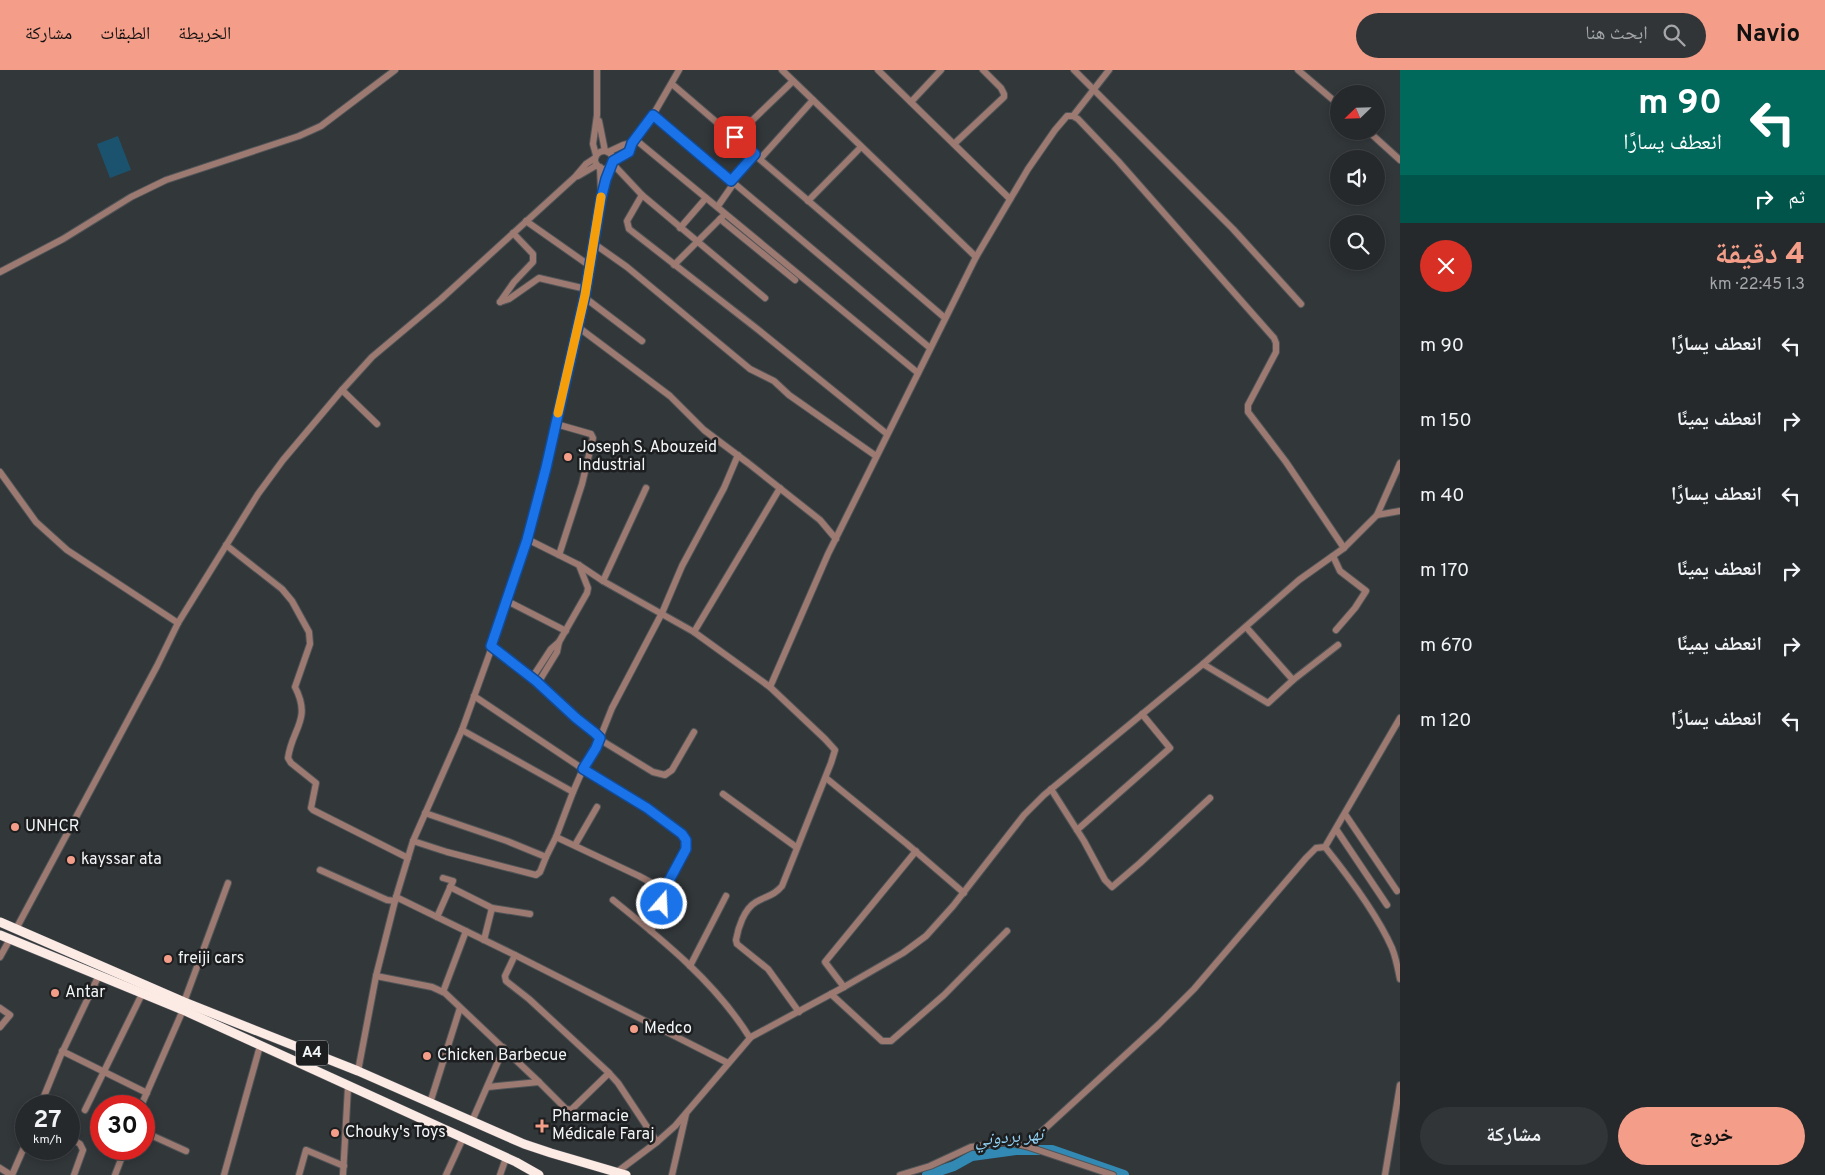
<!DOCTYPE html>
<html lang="ar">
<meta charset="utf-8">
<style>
body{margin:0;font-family:Overpass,"Noto Naskh Arabic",sans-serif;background:#323538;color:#f1f3f6;direction:rtl;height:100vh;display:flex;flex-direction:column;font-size:19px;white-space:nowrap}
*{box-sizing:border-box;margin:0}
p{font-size:16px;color:#a4a6a9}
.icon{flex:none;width:28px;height:28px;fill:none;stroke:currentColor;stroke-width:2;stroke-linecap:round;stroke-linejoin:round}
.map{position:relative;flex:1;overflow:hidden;direction:ltr}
.panel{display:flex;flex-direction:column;background:#26292c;width:425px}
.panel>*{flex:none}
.banner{background:#00695c;color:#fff;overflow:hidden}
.needle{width:32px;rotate:247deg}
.controls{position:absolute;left:1330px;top:15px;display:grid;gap:10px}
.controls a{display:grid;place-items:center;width:55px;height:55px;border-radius:50%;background:#26292c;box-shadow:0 2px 8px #0003,0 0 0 1px #424548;font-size:25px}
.speed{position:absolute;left:15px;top:1025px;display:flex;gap:10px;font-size:25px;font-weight:700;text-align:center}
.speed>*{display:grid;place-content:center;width:65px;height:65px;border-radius:50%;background:#26292c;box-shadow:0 2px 8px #0003,0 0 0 1px #424548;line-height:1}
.speed small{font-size:12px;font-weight:400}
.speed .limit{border:8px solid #d22;background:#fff;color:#111}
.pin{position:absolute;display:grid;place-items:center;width:42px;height:42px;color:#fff;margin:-21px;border-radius:10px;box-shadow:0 2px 8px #0006}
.me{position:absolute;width:55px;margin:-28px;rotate:19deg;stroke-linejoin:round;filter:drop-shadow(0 0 4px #0008)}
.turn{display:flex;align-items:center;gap:18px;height:105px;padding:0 20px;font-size:22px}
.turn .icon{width:65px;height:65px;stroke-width:2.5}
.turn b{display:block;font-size:35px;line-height:42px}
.then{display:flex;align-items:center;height:48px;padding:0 20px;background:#0003;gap:10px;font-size:19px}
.round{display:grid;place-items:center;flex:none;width:52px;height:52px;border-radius:26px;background:#323538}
.overview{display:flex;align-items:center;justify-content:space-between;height:85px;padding:0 20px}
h1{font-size:30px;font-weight:800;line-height:38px;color:#f49e89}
.cta{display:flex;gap:10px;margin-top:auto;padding:10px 20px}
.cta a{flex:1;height:58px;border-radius:30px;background:#f49e89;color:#111;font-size:20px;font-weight:800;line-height:58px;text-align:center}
.cta a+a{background:#323538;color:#f1f3f6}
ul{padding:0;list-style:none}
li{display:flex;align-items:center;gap:15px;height:75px;padding:0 20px}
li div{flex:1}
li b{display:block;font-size:19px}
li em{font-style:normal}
header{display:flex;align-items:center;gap:30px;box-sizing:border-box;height:70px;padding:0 25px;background:#f49e89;color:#111}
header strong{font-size:24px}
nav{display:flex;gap:28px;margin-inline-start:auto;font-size:18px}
.search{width:350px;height:45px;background:#323538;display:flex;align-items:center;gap:12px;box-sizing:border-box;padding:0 18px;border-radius:28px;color:#a4a6a9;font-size:19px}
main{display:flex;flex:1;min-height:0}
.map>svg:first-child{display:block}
.green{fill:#1b536e}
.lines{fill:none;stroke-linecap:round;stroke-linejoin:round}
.river{stroke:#3189b4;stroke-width:10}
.minor-casing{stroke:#515558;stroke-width:8}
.highway-casing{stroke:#515558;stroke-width:10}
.minor{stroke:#9d7a71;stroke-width:6}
.highway{stroke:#fceae5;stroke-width:9}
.route-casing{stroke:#114b97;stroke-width:12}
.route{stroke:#1a73e8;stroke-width:9}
.slow{stroke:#f59e0b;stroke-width:9}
.poi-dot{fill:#f49e89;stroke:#1c1e1f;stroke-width:2}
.labels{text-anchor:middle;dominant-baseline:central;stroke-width:5;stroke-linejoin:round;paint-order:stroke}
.shield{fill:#1c1e1f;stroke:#b2b4b6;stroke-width:1}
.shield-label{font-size:15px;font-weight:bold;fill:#f2f5f7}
.poi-label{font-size:16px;fill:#f2f5f7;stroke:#1c1e1f;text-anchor:start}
.water-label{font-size:18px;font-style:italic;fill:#92d0f3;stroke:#1c1e1f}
</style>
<header>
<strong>Navio</strong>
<div class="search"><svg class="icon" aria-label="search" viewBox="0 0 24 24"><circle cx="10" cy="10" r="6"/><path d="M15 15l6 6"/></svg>ابحث هنا</div>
<nav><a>الخريطة</a><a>الطبقات</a><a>مشاركة</a></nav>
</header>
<main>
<section class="panel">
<div class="banner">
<div class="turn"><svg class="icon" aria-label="left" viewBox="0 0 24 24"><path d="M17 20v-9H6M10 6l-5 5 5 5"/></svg><div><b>90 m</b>انعطف يسارًا</div></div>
<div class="then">ثم<svg class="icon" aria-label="right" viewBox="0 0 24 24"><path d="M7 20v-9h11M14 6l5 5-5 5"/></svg></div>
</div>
<div class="overview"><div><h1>4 دقيقة</h1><p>1.3 km · 22:45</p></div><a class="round" style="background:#d93025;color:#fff"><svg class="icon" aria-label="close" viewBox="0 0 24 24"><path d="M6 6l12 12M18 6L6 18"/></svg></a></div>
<ul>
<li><svg class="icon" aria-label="left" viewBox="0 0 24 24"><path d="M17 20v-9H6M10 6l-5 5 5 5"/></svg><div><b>انعطف يسارًا</b></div><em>90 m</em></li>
<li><svg class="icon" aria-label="right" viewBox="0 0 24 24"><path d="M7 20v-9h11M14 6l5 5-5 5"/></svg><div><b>انعطف يمينًا</b></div><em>150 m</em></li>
<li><svg class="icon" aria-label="left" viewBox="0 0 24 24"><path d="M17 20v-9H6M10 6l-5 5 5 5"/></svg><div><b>انعطف يسارًا</b></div><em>40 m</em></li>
<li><svg class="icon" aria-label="right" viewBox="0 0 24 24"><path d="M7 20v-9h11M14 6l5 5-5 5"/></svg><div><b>انعطف يمينًا</b></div><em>170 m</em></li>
<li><svg class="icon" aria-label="right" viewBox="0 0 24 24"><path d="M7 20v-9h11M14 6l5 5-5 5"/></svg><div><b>انعطف يمينًا</b></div><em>670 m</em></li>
<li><svg class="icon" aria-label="left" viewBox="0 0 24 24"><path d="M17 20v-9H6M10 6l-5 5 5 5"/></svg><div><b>انعطف يسارًا</b></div><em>120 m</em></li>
</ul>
<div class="cta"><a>خروج</a><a>مشاركة</a></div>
</section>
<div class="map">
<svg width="1400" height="1105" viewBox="0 0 1400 1105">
<rect width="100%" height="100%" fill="#32373a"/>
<polygon class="green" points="118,66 131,100 110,108 97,74"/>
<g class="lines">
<polyline class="river" points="927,1105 954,1096 972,1086 1016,1080 1052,1080 1124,1105"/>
<g class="minor-casing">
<g id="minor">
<polyline points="782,0 976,187"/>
<polyline points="878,0 1010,129"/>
<polyline points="1074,0 1233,159 1301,234"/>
<polyline points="1298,0 1339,35"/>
<polyline points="672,14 945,248"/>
<polyline points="911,32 941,0"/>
<polyline points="653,45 930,278"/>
<polyline points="1073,46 1109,0"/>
<polyline points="599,51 605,81"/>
<polyline points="1368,61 1400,90"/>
<polyline points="735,67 793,11"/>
<polyline points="636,70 918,303"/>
<polyline points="954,74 1004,27 1004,24 1001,18 983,0"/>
<circle cx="604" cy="90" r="9"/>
<polyline points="608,82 623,75 632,73"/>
<polyline points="596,85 593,74 597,45 597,0"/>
<polyline points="760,89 813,30"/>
<polyline points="613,91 629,82 632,73 653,45 679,0"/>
<polyline points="612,93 642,125 765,228"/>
<polyline points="600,97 601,121"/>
<polyline points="578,106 597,95"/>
<polyline points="731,111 755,84"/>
<polyline points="642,125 627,151 629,159 756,258 887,364"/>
<polyline points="808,131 861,77"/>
<polyline points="718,136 734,113"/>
<polyline points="720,149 795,210"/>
<polyline points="526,151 590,196"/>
<polyline points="680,158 706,128"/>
<polyline points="593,173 627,197 750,299 774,311 789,325 876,386"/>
<polyline points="674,195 723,146"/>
<polyline points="0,202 63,169 131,127 166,110 299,66 321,56 395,0"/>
<polyline points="584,227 642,271"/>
<polyline points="500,232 509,229 539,208 586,219"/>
<polyline points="500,232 514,212 533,192 533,184 513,163"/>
<polyline points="578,257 670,326 704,360 748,393 820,450 836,469"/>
<polyline points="342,320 377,354"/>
<polyline points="556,354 591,364 593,368 582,414 559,485"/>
<polyline points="0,402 36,452 67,480 178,553"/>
<polyline points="1377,445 1400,441"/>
<path d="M 527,469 L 579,495 L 603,511 L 694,562 L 770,617 L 825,669 L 835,680 L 831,693 L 782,816 C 774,826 766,826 756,832 C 744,839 738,858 736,870 L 737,874 L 768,899 L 799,942"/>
<path d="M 226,475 L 282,519 L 292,531 L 309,562 L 310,574 L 295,617 C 312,650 292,658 288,688 L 291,693 L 316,713 L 311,738 L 313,740 L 408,788"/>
<polyline points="1333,486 1340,501 1366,521 1355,538 1336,560"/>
<polyline points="603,511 646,418"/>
<polyline points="507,531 566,561"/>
<polyline points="1246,557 1293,610"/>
<polyline points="694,562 780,418"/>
<polyline points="491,576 532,608 576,648 595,663 604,672 653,702 665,705 672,700 694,662"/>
<polyline points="1203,594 1268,633 1293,610 1338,575"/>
<polyline points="532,608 551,579 559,572 587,523 588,518 579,495"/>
<polyline points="538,613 557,582 559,572"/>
<polyline points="770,617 828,484 976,187 1028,99 1055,60 1067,46 1073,46 1078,49 1118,91 1274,268 1276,273 1276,282 1248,335 1248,342 1286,392 1344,478"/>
<polyline points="474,626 583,699 647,738 682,764 686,769 686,779 665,820 662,834 651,861"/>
<polyline points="462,660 573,722"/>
<polyline points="826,708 907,774 964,823"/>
<polyline points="1051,719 1084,771 1105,810 1112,817 1140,793 1210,728"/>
<polyline points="723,724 796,777"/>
<polyline points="425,743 507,771 546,787 556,767 573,722 583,699 596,678 612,638 662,543 682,496 724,418 738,385"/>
<polyline points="1345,744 1397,821"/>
<polyline points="1336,759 1387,835"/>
<polyline points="1077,760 1170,678 1142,644"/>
<polyline points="556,767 639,806 665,820"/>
<polyline points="413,771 447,782 536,805 540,802 546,787"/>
<polyline points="575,775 597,737"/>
<path d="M 1325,777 C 1349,807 1377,844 1392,878 C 1396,888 1398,899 1400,909"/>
<polyline points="1325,777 1400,648"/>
<polyline points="320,800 387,830 395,831"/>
<polyline points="450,817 492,838 530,844"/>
<polyline points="396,827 515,885 728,993"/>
<path d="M 613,830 C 664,871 716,913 750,968"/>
<polyline points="437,847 453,811 443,808"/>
<polyline points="16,859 157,596 178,553 258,424 283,390 342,320 372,287 441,229 575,107 586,94 595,88"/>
<polyline points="484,870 492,838"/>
<polyline points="515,885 505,906 506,911 529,929 608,1002 618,1013 657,1072"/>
<polyline points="0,887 10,869"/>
<polyline points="690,896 726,826"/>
<polyline points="376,906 432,917 445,923 539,1012"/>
<polyline points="844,917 825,892 916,781"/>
<polyline points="443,922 466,861"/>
<polyline points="831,924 882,971 891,971 944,925 1007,861"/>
<polyline points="184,932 228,813"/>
<polyline points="0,938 10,945 0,957"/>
<polyline points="62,981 147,1023"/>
<polyline points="358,1001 376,906 396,827 413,771 462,660 497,563 527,469 556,354 584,227 601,129 610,96"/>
<polyline points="488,1017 539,1012 566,1039 571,1040 609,1003"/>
<polyline points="430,1033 460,938"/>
<polyline points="40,1036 60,987 99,905"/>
<polyline points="141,1036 183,940"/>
<polyline points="85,1040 142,924"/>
<polyline points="472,1051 500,987 503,977"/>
<polyline points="144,1062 186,1081"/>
<polyline points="69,1067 80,1074 83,1080 74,1105"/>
<polyline points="1026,1076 1159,954 1194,919 1306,788 1316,778 1325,777"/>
<polyline points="0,1098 11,1105"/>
<polyline points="617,1102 657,1072 675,1056 751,967 844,917 903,883 926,866 953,836 1024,745 1044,725 1203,594 1299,510 1344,478 1377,445 1400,393"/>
<polyline points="12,1105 26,1073"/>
<polyline points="115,1105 125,1079"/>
<polyline points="224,1105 260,976"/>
<polyline points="299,1105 306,1080 344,1096"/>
<polyline points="343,1105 348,1017"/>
<polyline points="446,1105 463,1068"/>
<polyline points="500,1105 506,1088"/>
<polyline points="672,1105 686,1044"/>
<polyline points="900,1105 930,1096 971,1077 1007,1072 1026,1076 1113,1105"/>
<polyline points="1385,1105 1400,1015"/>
</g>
</g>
<g class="highway-casing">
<g id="highway">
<polyline points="0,852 184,932 358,1001 524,1074 551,1083 626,1105"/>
<polyline points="0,865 183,940 516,1092 539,1105"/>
</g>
</g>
<use href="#minor" class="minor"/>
<use href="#highway" class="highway"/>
</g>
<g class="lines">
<g class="route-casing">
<polyline id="route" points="662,834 664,820 686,779 686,770 682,764 647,738 583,699 596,678 600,668 595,663 576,648 536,611 491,576 527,470 546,398 585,225 601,129 606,109 613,91 629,82 632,73 653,45 731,111 755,84 735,67"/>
</g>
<use href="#route" class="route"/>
<polyline class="slow" points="558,343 585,225 601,127"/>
</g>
<g class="poi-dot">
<circle cx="568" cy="387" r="5"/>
<circle cx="15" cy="757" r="5"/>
<circle cx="71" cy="790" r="5"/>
<circle cx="168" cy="889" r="5"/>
<circle cx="55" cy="923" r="5"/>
<circle cx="634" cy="959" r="5"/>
<circle cx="427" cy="986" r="5"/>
<path d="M539.5 1048.5h5v5h5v5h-5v5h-5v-5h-5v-5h5z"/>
<circle cx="335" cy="1063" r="5"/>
</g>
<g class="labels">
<rect class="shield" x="296" y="970.5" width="32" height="25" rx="4"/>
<g class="shield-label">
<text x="312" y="983">A4</text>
</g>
<g class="poi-label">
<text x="578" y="378">Joseph S. Abouzeid<tspan x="578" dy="18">Industrial</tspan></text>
<text x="25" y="757">UNHCR</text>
<text x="81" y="790">kayssar ata</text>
<text x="178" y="889">freiji cars</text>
<text x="65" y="923">Antar</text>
<text x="644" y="959">Medco</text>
<text x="437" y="986">Chicken Barbecue</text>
<text x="552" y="1047">Pharmacie<tspan x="552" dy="18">Médicale Faraj</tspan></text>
<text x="345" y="1063">Chouky's Toys</text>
</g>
<g class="water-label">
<text transform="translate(1009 1068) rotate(-5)">نهر بردوني</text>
</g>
</g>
</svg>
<div class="controls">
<a><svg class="needle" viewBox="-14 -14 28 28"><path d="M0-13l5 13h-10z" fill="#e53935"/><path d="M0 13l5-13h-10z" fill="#a4a6a9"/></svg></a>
<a><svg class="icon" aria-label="sound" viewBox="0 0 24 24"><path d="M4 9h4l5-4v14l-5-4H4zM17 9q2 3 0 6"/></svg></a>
<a><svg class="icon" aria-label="search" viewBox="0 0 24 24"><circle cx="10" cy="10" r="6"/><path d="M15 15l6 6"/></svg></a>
</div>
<div class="speed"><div>27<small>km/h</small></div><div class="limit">30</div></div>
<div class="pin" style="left:735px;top:67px;background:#d93025"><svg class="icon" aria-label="arrive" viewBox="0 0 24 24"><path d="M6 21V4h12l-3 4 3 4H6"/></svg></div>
<svg class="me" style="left:662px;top:834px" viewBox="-20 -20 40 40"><circle r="17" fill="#1a73e8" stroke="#fff" stroke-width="3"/><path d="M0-11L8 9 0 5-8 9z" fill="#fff"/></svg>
</div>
</main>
